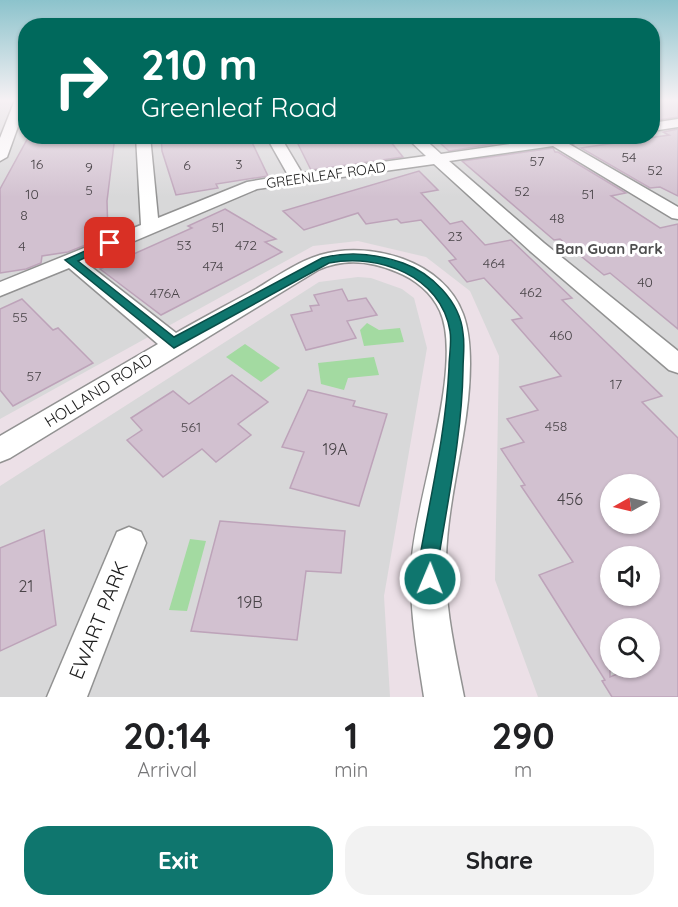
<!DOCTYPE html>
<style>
body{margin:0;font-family:Quicksand,sans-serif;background:#f2f2f2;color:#202124;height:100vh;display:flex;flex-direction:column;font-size:22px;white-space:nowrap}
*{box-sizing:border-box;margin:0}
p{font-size:20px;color:#757577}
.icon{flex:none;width:33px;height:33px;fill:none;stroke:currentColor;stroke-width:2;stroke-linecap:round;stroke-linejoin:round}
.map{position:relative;height:697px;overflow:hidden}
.side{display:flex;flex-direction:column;background:#fff;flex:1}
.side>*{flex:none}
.guide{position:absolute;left:18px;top:18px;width:642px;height:126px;border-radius:24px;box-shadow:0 2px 4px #0004;background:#00695c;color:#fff;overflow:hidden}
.needle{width:39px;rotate:262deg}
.controls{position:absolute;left:600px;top:474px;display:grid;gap:12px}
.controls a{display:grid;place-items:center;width:60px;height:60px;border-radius:50%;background:#fff;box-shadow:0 2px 4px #0004;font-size:30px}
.pin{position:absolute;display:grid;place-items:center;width:51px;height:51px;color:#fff;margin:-26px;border-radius:12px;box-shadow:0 3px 9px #0006}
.me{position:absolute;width:66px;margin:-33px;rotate:1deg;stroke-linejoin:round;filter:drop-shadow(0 0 4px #0008)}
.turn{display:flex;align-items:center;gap:21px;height:126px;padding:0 24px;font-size:27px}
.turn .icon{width:78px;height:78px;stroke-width:2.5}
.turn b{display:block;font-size:42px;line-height:51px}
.eta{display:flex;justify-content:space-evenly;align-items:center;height:102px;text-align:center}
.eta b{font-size:36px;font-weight:700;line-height:42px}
.action{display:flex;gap:12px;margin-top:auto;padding:12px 24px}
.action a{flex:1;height:69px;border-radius:24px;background:#0f766e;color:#fff;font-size:24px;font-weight:700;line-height:69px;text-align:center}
.action a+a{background:#f2f2f2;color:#202124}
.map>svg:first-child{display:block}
.residential{fill:#d8d8d9;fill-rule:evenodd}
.water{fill:#a3daa1}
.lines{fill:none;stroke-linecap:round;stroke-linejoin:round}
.stream{stroke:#a3daa1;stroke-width:4}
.building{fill:#d2c1d0;stroke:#bda3b9;stroke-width:1.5;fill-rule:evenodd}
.minor-casing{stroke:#929292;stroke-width:3}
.minor{fill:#fff;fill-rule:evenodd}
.route{fill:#0f766e;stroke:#0a4d48;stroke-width:1.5}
.labels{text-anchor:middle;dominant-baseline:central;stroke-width:6;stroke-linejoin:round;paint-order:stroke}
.number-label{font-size:14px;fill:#494448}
.far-street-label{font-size:14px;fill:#1b1b1b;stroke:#fff}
.far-neighbourhood-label{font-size:15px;font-weight:bold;fill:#4e4e4e;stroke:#fff}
.street-label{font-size:16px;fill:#1b1b1b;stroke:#fff}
.near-number-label{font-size:16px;fill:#494448}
.near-street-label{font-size:20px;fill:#1b1b1b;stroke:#fff}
</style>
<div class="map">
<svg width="678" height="697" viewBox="0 0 678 697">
<rect width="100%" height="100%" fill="#ece0e7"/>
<g class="residential">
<path d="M 0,100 L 25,100 L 26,136 L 652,136 L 653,100 L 678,100 L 678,697 L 538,697 L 495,580 L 499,356 L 470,291 L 426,257 L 358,241 L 313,246 L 0,419 ZM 610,484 L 650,484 L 650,524 L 610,524 ZM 610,556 L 650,556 L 650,596 L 610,596 ZM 610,628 L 650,628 L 650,668 L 610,668 Z"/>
<polygon points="358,277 371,278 402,289 414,298 427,348 384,596 390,697 0,697 0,486 319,282"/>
</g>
<g class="water">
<polygon points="367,323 379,330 400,328 404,342 364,346 360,330"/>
<polygon points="245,344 280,368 261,382 226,357"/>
<polygon points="374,357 379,375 348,378 344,390 321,384 318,363"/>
<polygon points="190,539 206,541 187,611 169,610"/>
</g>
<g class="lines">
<polyline class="stream" points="653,100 678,110"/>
</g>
<g class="building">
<polygon points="652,100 678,100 678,117 652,121"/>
<polygon points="678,129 678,196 660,187 650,188 581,148 669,135 663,132"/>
<polygon points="29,136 115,136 107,201 108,236 68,252 42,256 41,263 26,269 0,273 0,189"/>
<polygon points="161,136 249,136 268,176 216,184 218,188 176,195 162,151"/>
<polygon points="294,136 386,136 403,157 311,170"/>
<polygon points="432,136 543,136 449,151"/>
<polygon points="553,148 555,152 558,152 626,193 611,196 660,228 678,224 678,329 610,273 604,275 560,239 554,240 462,161"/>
<path d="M 419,171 L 438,190 L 421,193 L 450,224 L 462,221 L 485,245 L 511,240 L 572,298 L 562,300 L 662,396 L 642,402 L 678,438 L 678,697 L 612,697 L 602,681 L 605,680 L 539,575 L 573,562 L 521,486 L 525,485 L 501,449 L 524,442 L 507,419 L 538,410 L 520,387 L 561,376 L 512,320 L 522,318 L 484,278 L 467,282 L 449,261 L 456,259 L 421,220 L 401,223 L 397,219 L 366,224 L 358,213 L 304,230 L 283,211 ZM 610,484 L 650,484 L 650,524 L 610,524 ZM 610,556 L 650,556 L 650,596 L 610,596 ZM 610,628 L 650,628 L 650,668 L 633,668 L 610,677 Z"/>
<polygon points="225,209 276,239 265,242 282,252 161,315 100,269 192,228 188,226"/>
<polygon points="342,289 348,301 366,298 377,315 347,321 356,338 306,350 291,315 312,311 310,306 319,305 314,295"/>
<polygon points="22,299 53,330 58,328 93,363 13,406 0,390 0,309"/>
<polygon points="232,375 268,402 238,424 251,435 216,462 202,449 163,477 127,440 142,430 131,418 173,391 189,404"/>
<polygon points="308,390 355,401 353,406 387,414 359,506 290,488 304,452 282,447"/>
<polygon points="220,521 345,531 341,573 306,571 297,640 191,631"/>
<polygon points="44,530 56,625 0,651 0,548"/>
</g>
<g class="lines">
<g class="minor-casing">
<g id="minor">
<polygon points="15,100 26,100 26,104 7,157 0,161 0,138"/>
<polygon points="678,119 678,127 652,131 652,123"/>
<path d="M 136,136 L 150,136 L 158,218 L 247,182 L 288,175 L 266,136 L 280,136 L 302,173 L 426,156 L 405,136 L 421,136 L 441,154 L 544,139 L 546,136 L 602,136 L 569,144 L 678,207 L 678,219 L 672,218 L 553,146 L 449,161 L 544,243 L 678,351 L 678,373 L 669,370 L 530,251 L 434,164 L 257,189 L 85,262 L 176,333 C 202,318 229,304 256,289 C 276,277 297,262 320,255 C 370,240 444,261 463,314 C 469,330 470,347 470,364 C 470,429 448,492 446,558 C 444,605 455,651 464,697 L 424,697 C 417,651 408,604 412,557 C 417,496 464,364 440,311 C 432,293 415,279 397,272 C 371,261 344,258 318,270 L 10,458 L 0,462 L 0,436 L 158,344 L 69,268 L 0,296 L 0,282 L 141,225 Z"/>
<polygon points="129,527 141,532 146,543 87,697 47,697 117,532"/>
</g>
</g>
<use href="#minor" class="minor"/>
</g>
<linearGradient id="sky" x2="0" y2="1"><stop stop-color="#8cc3cc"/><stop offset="0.51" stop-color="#f6f1f4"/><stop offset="1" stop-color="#f6f1f4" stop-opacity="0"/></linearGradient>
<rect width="678" height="197" fill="url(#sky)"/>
<path class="route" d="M 107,241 L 116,243 L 78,261 L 174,337 L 322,258 C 349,251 377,254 403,263 C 431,273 460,301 463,333 C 465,345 463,358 463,370 C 462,432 449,494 439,556 L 440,579 L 437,586 L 430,589 L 423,586 L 420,579 L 420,556 C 431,494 446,431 449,367 C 449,356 452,342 450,331 C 441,276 379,253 329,263 L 174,348 L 65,260 Z"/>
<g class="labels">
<g class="number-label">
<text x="629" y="157">54</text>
<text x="537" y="161">57</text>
<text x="37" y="164">16</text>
<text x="239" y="164">3</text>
<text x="187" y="165">6</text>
<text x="89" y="167">9</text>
<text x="655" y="170">52</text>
<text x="89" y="190">5</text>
<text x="522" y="191">52</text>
<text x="32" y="194">10</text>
<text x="588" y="194">51</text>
<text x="24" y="215">8</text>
<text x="557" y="218">48</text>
<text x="218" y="227">51</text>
<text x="455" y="236">23</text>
<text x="184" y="245">53</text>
<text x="246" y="245">472</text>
<text x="22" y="246">4</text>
<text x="494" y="263">464</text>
<text x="213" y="266">474</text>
<text x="645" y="282">40</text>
<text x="531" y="292">462</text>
<text x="165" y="293">476A</text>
<text x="20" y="317">55</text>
<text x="561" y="335">460</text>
<text x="34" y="376">57</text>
<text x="616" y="384">17</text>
<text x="556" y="426">458</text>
<text x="191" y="427">561</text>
</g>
<g class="far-street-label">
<text transform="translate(326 175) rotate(-8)">GREENLEAF ROAD</text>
</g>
<g class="far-neighbourhood-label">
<text x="609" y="248">Ban Guan Park</text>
</g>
<g class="street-label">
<text transform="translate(98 390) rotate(-32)">HOLLAND ROAD</text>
</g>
<g class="near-number-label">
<text x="335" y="449">19A</text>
<text x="570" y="499">456</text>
<text x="26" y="586">21</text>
<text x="250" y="602">19B</text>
</g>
<g class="near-street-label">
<text transform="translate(98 620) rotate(-68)">EWART PARK</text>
</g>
</g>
</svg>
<div class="controls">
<a><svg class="needle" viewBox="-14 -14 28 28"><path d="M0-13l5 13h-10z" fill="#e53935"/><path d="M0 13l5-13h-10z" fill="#757577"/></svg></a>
<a><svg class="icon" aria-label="sound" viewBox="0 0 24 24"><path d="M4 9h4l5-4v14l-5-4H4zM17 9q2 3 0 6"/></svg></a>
<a><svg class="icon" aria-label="search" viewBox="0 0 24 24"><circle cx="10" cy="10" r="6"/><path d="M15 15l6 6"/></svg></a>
</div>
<div class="pin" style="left:110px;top:243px;background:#d93025"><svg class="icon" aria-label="arrive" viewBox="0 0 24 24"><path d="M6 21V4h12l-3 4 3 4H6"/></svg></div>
<svg class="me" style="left:430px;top:579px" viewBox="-20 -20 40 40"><circle r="17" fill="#0f766e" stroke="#fff" stroke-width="3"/><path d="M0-11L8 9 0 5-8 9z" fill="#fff"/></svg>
<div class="guide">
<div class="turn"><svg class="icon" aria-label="right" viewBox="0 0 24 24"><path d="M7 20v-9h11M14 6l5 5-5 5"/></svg><div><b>210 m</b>Greenleaf Road</div></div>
</div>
</div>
<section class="side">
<div class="eta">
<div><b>20:14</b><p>Arrival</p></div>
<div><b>1</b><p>min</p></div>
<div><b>290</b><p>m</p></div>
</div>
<div class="action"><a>Exit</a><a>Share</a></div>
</section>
